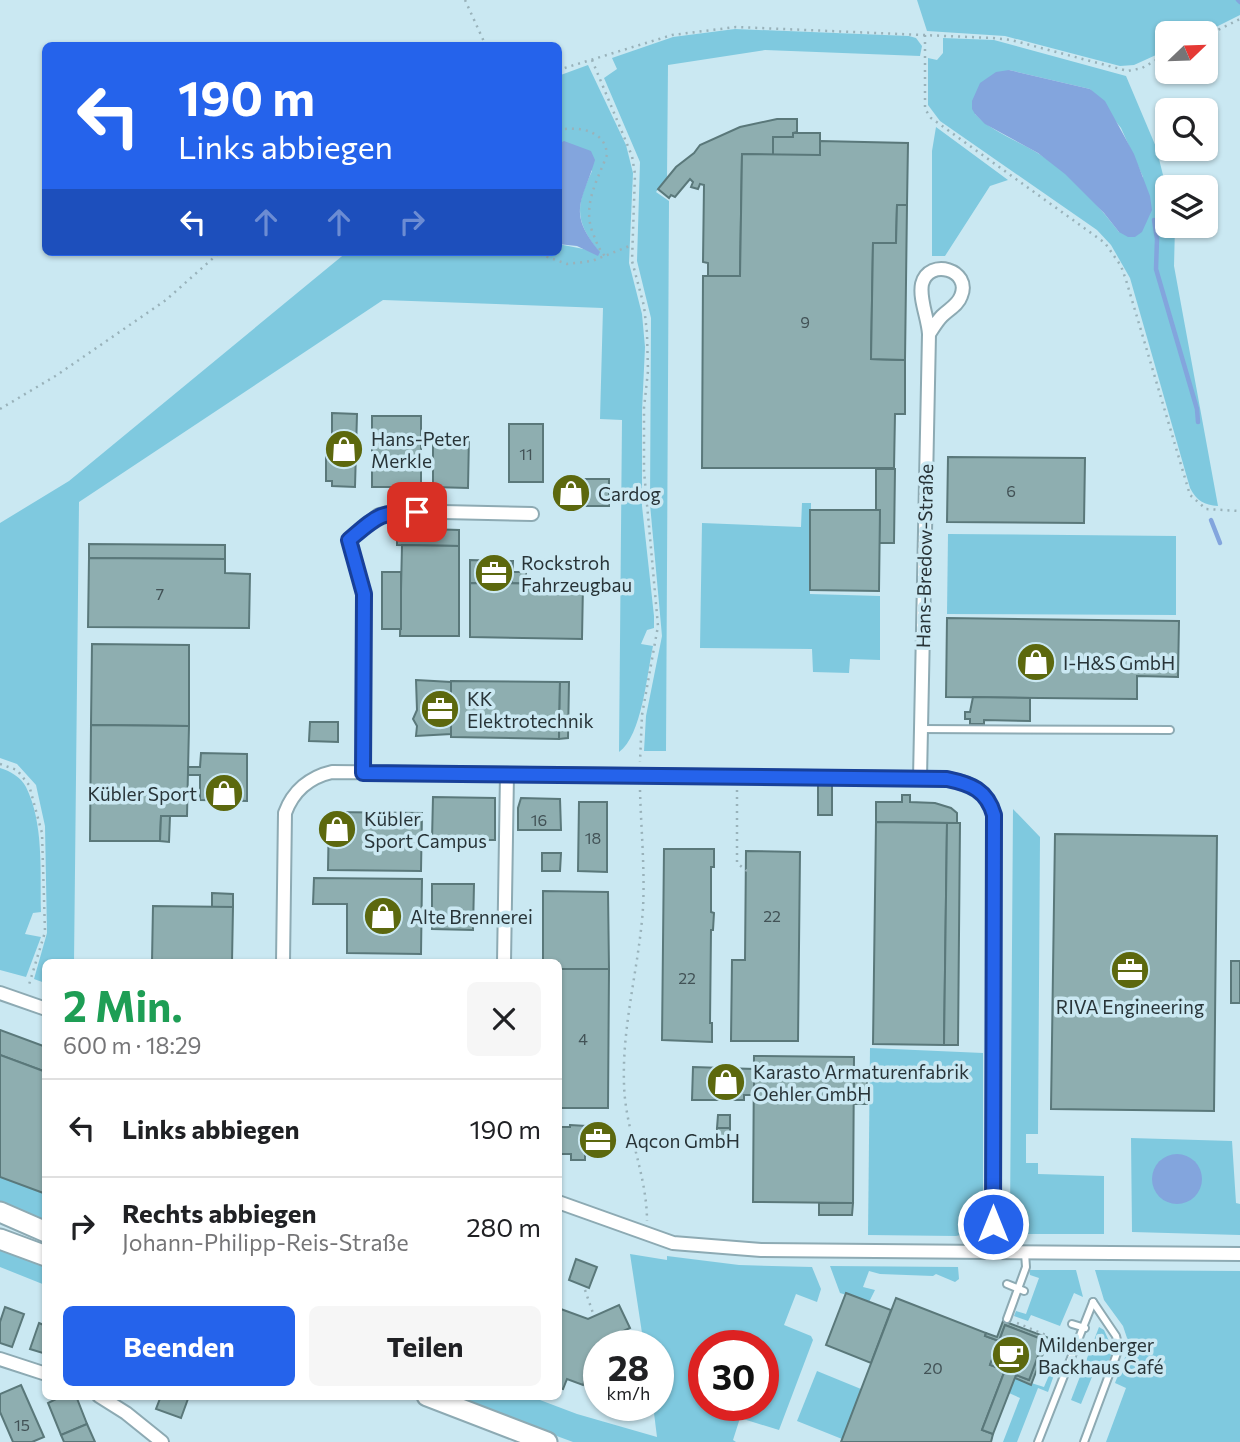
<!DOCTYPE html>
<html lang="de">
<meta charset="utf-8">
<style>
body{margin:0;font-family:Commissioner,sans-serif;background:#f6f6f6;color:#202124;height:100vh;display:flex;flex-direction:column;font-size:26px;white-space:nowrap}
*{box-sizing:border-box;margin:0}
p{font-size:23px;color:#757577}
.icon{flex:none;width:38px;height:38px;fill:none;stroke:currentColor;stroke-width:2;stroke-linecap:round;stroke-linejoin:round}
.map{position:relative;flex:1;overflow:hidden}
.side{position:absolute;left:42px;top:959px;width:520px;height:441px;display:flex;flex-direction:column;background:#fff;border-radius:10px;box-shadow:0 2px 5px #0004}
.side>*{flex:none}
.guide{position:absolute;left:42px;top:42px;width:520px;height:214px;border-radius:10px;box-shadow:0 2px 5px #0004;background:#2563eb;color:#fff;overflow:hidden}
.needle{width:46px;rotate:67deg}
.buttons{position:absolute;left:1155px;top:21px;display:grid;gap:14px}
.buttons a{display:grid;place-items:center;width:63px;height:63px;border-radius:10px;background:#fff;box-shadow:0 2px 5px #0004;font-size:35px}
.speed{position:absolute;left:583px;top:1330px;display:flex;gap:14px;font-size:35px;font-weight:700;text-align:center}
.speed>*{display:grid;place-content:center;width:91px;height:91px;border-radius:50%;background:#fff;box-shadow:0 2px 5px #0004;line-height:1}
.speed small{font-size:18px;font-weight:400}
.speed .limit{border:10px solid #d22;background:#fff;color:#111}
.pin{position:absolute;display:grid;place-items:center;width:60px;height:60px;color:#fff;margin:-30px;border-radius:14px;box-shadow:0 4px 10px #0006}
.me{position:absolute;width:77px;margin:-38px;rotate:0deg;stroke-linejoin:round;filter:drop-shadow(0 0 5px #0008)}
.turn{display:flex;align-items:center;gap:24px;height:147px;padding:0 21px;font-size:32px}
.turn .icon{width:91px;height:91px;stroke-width:2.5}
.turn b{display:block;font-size:49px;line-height:60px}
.lanes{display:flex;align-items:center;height:66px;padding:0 21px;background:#0003;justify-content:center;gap:35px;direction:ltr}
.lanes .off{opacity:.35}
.round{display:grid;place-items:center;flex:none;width:74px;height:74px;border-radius:10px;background:#f6f6f6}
.head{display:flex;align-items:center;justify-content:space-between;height:119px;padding:0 21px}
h1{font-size:42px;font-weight:700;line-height:52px;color:#1e9e55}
.cta{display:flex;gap:14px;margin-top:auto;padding:14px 21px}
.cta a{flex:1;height:80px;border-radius:10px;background:#2563eb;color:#fff;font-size:28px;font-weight:700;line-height:80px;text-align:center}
.cta a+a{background:#f6f6f6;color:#202124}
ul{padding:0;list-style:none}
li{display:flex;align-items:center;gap:21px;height:98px;padding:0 21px;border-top:2px solid #e0e0e0}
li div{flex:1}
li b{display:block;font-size:26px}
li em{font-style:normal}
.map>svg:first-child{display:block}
.green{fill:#7fc9df;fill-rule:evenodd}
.water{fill:#83a5dd}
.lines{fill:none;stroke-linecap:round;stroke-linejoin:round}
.stream{stroke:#83a5dd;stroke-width:4.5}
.building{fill:#8eaeb0;stroke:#5a787a;stroke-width:2}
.lane-casing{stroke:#8daab3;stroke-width:10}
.street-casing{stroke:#8daab3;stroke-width:16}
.primary-casing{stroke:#8daab3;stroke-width:23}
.path{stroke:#99b2ba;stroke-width:2.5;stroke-dasharray:2 5;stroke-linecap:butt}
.lane{stroke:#fff;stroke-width:6}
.street{stroke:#fff;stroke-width:12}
.primary{stroke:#fff;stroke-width:19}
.route-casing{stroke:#184099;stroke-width:18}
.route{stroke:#2563eb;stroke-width:12}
.labels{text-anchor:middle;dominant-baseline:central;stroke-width:7;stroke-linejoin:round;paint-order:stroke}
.number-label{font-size:16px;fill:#425256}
.poi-label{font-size:19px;fill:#283438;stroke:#cae8f2;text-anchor:start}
.street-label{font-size:19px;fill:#283438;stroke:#cae8f2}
</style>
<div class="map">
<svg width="1240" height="1442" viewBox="0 0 1240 1442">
<rect width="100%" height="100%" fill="#cae8f2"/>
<g class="green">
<polygon points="917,0 1240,0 1240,15 1204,33 1167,33 1167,50 1134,65 1120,66 1005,36 927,31"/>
<polygon points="735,29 909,36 916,38 922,46 920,56 765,50 668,65 667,178 656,192 669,201 666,751 644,751 646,716 662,636 650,504 651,318 637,261 640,162 604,78 617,69 612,58 673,37"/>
<path d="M 943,38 L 994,40 L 1126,76 L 1156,147 L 1167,191 L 1167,226 L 1175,226 L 1174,266 L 1218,506 C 1204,505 1197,501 1190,488 L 1130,278 L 1111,245 L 1097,230 L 940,121 L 928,105 L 928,58 L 937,60 L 943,53 ZM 1009,70 L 1090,89 L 1121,128 L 1143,177 L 1119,232 C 1096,202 1068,171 1036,152 C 1016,140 991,131 975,114 Z"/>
<path d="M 588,65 L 626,145 L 633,173 L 629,263 L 642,314 L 645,347 L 642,411 L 642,506 L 654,616 L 654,628 L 647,630 L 641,644 L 653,646 C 647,673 642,736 619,752 L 622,420 L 600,419 L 603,308 L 383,300 L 79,502 L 74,962 L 46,962 L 45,983 L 34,979 L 47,933 L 45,826 L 36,785 L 17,764 L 0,758 L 0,523 L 69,481 L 347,252 L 558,252 L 558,244 L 599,252 C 575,221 575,207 592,171 L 565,142 L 558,144 L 558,76 Z"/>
<polygon points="936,127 1008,180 990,186 945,256 932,256 932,151"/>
<polygon points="802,503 811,503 810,594 880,596 880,660 850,659 849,673 813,672 812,649 700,648 702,523 801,527"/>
<polygon points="948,534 1176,536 1176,615 947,614"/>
<path d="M 0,768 C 10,771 21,777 26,787 C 44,823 40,872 41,912 L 33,913 L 25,934 L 41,937 L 26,977 L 0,970 Z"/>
<polygon points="1013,809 1040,837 1038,1134 1026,1134 1026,1163 1038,1163 1038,1174 1104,1176 1104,1234 1018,1234 1014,1230 1010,1220"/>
<polygon points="870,1048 983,1053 983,1218 966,1234 956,1236 868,1235"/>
<polygon points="1131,1138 1232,1141 1236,1203 1240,1204 1240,1235 1132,1232"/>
<polygon points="0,1177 45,1194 45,1221 0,1202"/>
<polygon points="0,1249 45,1266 45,1285 0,1267"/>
<path d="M 630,1254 L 667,1260 L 667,1256 L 739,1265 L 812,1267 L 821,1289 L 817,1302 L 796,1294 L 784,1325 L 811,1336 L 813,1340 L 779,1430 L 740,1418 L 733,1440 L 736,1442 L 573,1442 L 451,1397 L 532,1397 L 577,1414 L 657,1437 L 653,1405 L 658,1405 L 658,1346 L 644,1346 ZM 704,1346 L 763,1346 L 763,1405 L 704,1405 Z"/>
<polygon points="830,1266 958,1267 959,1279 955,1282 936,1274 933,1276 880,1274 869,1271 863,1287 875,1290 869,1302 840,1293"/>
<polygon points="1029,1270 1076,1270 1083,1297 1074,1293 1060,1326 1031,1315 1028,1321 1014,1316 1016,1311 1026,1314 1039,1278 1030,1275"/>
<polygon points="1095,1270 1240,1271 1240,1442 1106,1442 1126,1388 1115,1383 1128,1350 1128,1341 1123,1326 1104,1300"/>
<polygon points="1099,1327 1104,1330 1113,1350 1107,1366 1098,1362 1081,1404 1071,1400"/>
<polygon points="817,1371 861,1389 842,1439 797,1421"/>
<polygon points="1050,1373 1054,1375 1048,1392 1038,1388 1017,1442 1003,1442 1020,1398 1009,1393 1015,1378 1044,1387"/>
</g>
<g class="water">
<polygon points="1009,70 1090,89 1105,101 1134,154 1150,196 1152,210 1142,232 1135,237 1128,237 1119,232 1104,213 1065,174 1038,153 985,124 975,114 972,109 972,101 980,83 996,72"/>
<path d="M 564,141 L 591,151 L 595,160 C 582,203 567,212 600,252 L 598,256 L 577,246 L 558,244 L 558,144 Z"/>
<circle cx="1177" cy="1179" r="25"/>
</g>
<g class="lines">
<g class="stream">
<polyline points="1238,0 1240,2"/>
<polyline points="1154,220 1157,239 1156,269 1197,409 1198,422"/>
<polyline points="1211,520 1220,543"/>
</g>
</g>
<g class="building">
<polygon points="777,119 797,119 797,132 793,133 793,137 773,137 773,155 742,154 740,276 708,276 708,263 703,262 704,185 700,184 698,189 691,187 693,182 690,179 675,197 671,195 669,198 658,189 676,167 694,153 700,145 740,127"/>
<polygon points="793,133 820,133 820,155 773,155 773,137 793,137"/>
<polygon points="820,141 908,143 907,205 897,205 896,243 873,243 871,359 905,360 905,414 895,414 894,468 702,468 703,276 740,276 742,154 820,155"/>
<polygon points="897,205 907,205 905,360 871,359 873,243 896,243"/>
<polygon points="332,413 357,414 355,487 332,486 332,481 326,481 326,456 332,456"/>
<rect x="372" y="416" width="49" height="71"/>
<rect x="509" y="424" width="34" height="58"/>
<polygon points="433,436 469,436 468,488 433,487"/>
<polygon points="948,457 1085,458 1084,523 947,522"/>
<polygon points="876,469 895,469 894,543 879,543 880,510 876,510"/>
<rect x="564" y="479" width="45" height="27"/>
<polygon points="810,510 880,510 879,591 810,590"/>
<polygon points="397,528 459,530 459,546 397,545"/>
<polygon points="89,544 225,545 225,559 89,558"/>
<polygon points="402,545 459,546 459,636 400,636"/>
<polygon points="89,558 225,559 225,573 250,574 249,628 88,627"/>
<polygon points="470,560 513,561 512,583 470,583"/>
<rect x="382" y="572" width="19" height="57"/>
<polygon points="512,572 526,572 526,584 512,583"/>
<polygon points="470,583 583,584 582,639 470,637"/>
<polygon points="947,618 1179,621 1178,677 1137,676 1137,699 946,697"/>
<polygon points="92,644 189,645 189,726 91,725"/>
<polygon points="416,680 451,682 451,734 416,736 417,726 413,719 417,710"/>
<polygon points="451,681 560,682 559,739 451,737"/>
<polygon points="560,682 569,682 568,738 559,739"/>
<polygon points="973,697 1030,698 1030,721 984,720 984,724 970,724 970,719 965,719 965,712 970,712"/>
<polygon points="310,722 338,722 338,742 309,741"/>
<polygon points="91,725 189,726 187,816 161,816 160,841 90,841"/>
<polygon points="201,753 247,754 247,801 200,800 200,775 188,775 188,767 200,767"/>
<rect x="818" y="784" width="14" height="31"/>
<polygon points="902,795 910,795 910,802 935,803 951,808 957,813 957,823 876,822 876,802 902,802"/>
<polygon points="433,797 495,798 495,840 432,840"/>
<polygon points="521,798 560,799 561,830 518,830 518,808"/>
<polygon points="579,802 607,802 607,872 578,871"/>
<polygon points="329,812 422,813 421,871 328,870"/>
<polygon points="161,816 170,816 169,842 160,841"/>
<polygon points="876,822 947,823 944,1045 873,1044"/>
<polygon points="947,823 960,823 958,1045 944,1045"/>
<polygon points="1055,834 1217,836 1214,1111 1051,1109"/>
<polygon points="664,849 714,849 714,867 711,867 711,912 714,913 713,930 711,930 710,1023 712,1023 712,1042 662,1040"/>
<polygon points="746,851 800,852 798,1041 731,1041 732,960 745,960"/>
<polygon points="542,853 561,853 560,871 542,871"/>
<polygon points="314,878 422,879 421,954 347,953 347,904 313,904"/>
<polygon points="432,884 474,884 473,930 432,929"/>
<polygon points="543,891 608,892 609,969 558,969 558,962 543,962"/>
<polygon points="212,893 233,894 233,907 212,907"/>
<polygon points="153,906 233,907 232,962 152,962"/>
<rect x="1231" y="961" width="9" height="42"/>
<polygon points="558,969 609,969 608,1108 558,1108"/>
<polygon points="0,1030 46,1047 46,1072 0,1055"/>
<polygon points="0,1055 46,1072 46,1194 0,1177"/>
<polygon points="754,1056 854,1057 853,1203 753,1202"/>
<polygon points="693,1067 754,1069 754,1095 744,1095 744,1100 692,1100"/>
<rect x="854" y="1073" width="13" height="31"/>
<polygon points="718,1115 730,1115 730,1128 717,1128"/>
<polygon points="570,1125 603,1127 603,1154 585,1154 585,1160 571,1160 571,1154 558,1154 558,1127 570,1127"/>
<rect x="717" y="1128" width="13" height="17"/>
<polygon points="819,1203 853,1203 852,1215 819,1215"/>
<polygon points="576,1259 597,1267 589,1288 569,1280"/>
<polygon points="846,1293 891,1310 871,1363 826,1345"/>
<polygon points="896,1298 986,1333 985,1336 999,1341 990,1365 1005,1370 982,1430 993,1434 991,1442 841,1442"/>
<polygon points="619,1305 630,1328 599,1342 583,1385 567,1379 563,1389 558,1388 558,1308 588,1319"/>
<polygon points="5,1307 24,1314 12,1347 0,1343 0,1322"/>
<polygon points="1003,1321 1049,1338 1031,1385 1015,1378 1016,1375 1029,1380 1044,1340 1005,1325 999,1341 985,1336 986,1333 997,1337"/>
<polygon points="39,1323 46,1326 46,1354 30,1349"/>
<polygon points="1005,1325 1044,1340 1029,1380 1016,1375 993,1434 982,1430 1005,1370 990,1365"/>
<polygon points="21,1385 44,1437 32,1442 13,1442 0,1412 0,1394"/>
<polygon points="62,1396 76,1396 87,1424 61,1435 48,1403"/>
<polygon points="161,1396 189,1396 181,1418 156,1409"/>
<polygon points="87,1424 95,1442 64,1442 61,1435"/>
</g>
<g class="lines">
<g class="lane-casing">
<g id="lane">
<polyline points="920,729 1170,730"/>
<polyline points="1007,1284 1024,1291"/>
<polyline points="1007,1319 1026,1267 1025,1253"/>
<polyline points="1072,1324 1085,1328"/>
<polyline points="1038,1442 1093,1302"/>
<polyline points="1084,1442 1119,1348 1116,1336 1093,1302"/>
</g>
</g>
<g class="street-casing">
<g id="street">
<polyline points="363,773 364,595 349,540 379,515 398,511 532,514"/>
<path d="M 920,778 L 929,334 C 928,318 919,299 922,284 C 929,257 972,270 961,296 C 958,305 949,309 942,316 C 937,321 933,328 929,334"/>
<path d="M 283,962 L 285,813 C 293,791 310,777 332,772 L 920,778 C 953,779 983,778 994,815 L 993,1251"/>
<polyline points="504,962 507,774"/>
<polyline points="0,993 46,1009"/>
<polyline points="558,1202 673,1243 761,1250 1240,1254"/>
<polyline points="0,1359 46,1374"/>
<polyline points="99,1396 126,1413 162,1442"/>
</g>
</g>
<g class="primary-casing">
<g id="primary">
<polyline points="0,1212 46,1232"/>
<polyline points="0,1239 46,1256"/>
<polyline points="427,1396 547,1442"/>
</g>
</g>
<g class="path">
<polyline points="465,0 486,46"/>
<polyline points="925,35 925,109 931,118 1105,243 1121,266 1126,280 1190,495 1206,509 1240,511"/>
<polyline points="1206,36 1240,19"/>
<polyline points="592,60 632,156 635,174 632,261 644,306 647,333 648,371 644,408 644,471 658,626 642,715 640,762"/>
<polyline points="558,70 672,35 736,27 993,38 1011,40 1128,71 1142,68 1167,54"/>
<path d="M 558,130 C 578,126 606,130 607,155 C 597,181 583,204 592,231 C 596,240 598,249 605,256"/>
<polyline points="519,252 539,254 567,264 592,261 632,245"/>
<polyline points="0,409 57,375 166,300 220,252"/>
<polyline points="0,764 17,770 29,785 42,833 45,932 28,988"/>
<path d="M 640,790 C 641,829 645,869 643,908 C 639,967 622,1024 624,1084 C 625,1130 647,1174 647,1221"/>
<polyline points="737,790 737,863 747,871"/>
<polyline points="585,1290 594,1316"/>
<polyline points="1017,1323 1053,1338 1049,1347 1063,1352"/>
</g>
<use href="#lane" class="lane"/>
<use href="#street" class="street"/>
<use href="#primary" class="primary"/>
</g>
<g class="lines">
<g class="route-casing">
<path id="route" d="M 417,512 C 380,511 376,517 349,540 L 364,594 L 363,773 L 947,779 C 971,784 987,790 994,815 L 993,1224"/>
</g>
<use href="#route" class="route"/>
</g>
<defs>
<g id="shop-disc" transform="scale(2.0125)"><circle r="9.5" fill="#5c680e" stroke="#cae8f2"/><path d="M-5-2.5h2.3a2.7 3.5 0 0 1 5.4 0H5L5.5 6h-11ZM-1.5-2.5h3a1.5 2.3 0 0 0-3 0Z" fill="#fff"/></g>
<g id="office-disc" transform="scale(2.0125)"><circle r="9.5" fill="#5c680e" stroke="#cae8f2"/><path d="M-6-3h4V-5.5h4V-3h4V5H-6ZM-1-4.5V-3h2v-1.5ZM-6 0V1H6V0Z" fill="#fff"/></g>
<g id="cafe-disc" transform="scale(2.0125)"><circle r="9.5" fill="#5c680e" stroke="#cae8f2"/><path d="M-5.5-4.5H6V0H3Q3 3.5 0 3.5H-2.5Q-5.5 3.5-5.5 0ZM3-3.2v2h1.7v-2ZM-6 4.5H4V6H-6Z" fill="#fff"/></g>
</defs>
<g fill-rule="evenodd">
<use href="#shop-disc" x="344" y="449"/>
<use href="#shop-disc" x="571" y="493"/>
<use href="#office-disc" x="494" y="573"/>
<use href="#shop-disc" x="1036" y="662"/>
<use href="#office-disc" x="440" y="709"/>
<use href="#shop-disc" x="224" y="793"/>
<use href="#shop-disc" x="337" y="829"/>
<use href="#shop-disc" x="383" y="916"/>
<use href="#office-disc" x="1130" y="970"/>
<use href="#shop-disc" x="726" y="1082"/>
<use href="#office-disc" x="598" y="1140"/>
<use href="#cafe-disc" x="1011" y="1355"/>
</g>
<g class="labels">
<g class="number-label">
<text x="805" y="321">9</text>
<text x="526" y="453">11</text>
<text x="1011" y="490">6</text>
<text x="160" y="593">7</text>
<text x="539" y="819">16</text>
<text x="593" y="837">18</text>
<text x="772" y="915">22</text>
<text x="687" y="977">22</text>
<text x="583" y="1038">4</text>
<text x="933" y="1367">20</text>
<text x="22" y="1424">15</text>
</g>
<g class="poi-label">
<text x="371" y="438">Hans-Peter<tspan x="371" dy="22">Merkle</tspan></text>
<text x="598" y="493">Cardog</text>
<text x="521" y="562">Rockstroh<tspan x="521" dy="22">Fahrzeugbau</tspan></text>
<text x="1063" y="662">I-H&amp;S GmbH</text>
<text x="467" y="698">KK<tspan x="467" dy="22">Elektrotechnik</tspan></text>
<text x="197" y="793" text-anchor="end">Kübler Sport</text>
<text x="364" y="818">Kübler<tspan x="364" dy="22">Sport Campus</tspan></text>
<text x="410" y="916">Alte Brennerei</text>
<text x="1130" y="1006" text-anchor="middle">RIVA Engineering</text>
<text x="753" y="1071">Karasto Armaturenfabrik<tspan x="753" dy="22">Oehler GmbH</tspan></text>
<text x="625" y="1140">Aqcon GmbH</text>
<text x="1038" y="1344">Mildenberger<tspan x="1038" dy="22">Backhaus Café</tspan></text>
</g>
<g class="street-label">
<text transform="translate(924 556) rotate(-89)">Hans-Bredow-Straße</text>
</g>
</g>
</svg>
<div class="buttons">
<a><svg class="needle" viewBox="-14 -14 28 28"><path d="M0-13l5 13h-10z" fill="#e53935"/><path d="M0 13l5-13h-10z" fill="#757577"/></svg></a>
<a><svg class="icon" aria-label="search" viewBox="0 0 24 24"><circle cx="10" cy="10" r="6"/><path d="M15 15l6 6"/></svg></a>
<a><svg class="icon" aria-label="layers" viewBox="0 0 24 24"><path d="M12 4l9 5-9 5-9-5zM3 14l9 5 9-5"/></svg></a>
</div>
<div class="speed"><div>28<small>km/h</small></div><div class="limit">30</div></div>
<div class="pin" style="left:417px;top:512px;background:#d93025"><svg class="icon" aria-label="arrive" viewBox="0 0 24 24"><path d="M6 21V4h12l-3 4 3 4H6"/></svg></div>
<svg class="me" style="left:993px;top:1224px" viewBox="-20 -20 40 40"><circle r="17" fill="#2563eb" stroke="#fff" stroke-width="3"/><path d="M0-11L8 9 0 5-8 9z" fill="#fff"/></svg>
<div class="guide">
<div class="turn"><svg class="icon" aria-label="left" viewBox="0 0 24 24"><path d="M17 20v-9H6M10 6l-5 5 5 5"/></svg><div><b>190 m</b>Links abbiegen</div></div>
<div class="lanes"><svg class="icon" aria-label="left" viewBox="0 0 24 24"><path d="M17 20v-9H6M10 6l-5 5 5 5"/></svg><svg class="icon off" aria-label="ahead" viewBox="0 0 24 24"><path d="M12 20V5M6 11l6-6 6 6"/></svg><svg class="icon off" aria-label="ahead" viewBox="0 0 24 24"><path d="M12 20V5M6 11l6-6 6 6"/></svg><svg class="icon off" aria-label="right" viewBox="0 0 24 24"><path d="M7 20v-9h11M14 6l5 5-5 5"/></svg></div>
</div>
<section class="side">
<div class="head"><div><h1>2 Min.</h1><p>600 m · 18:29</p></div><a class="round"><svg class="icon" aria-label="close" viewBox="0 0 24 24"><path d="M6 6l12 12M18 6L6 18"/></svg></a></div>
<ul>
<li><svg class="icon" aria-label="left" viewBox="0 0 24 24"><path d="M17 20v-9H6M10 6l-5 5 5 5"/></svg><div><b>Links abbiegen</b></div><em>190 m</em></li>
<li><svg class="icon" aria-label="right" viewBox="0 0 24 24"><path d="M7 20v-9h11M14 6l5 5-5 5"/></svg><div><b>Rechts abbiegen</b><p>Johann-Philipp-Reis-Straße</p></div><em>280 m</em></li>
</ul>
<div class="cta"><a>Beenden</a><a>Teilen</a></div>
</section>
</div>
